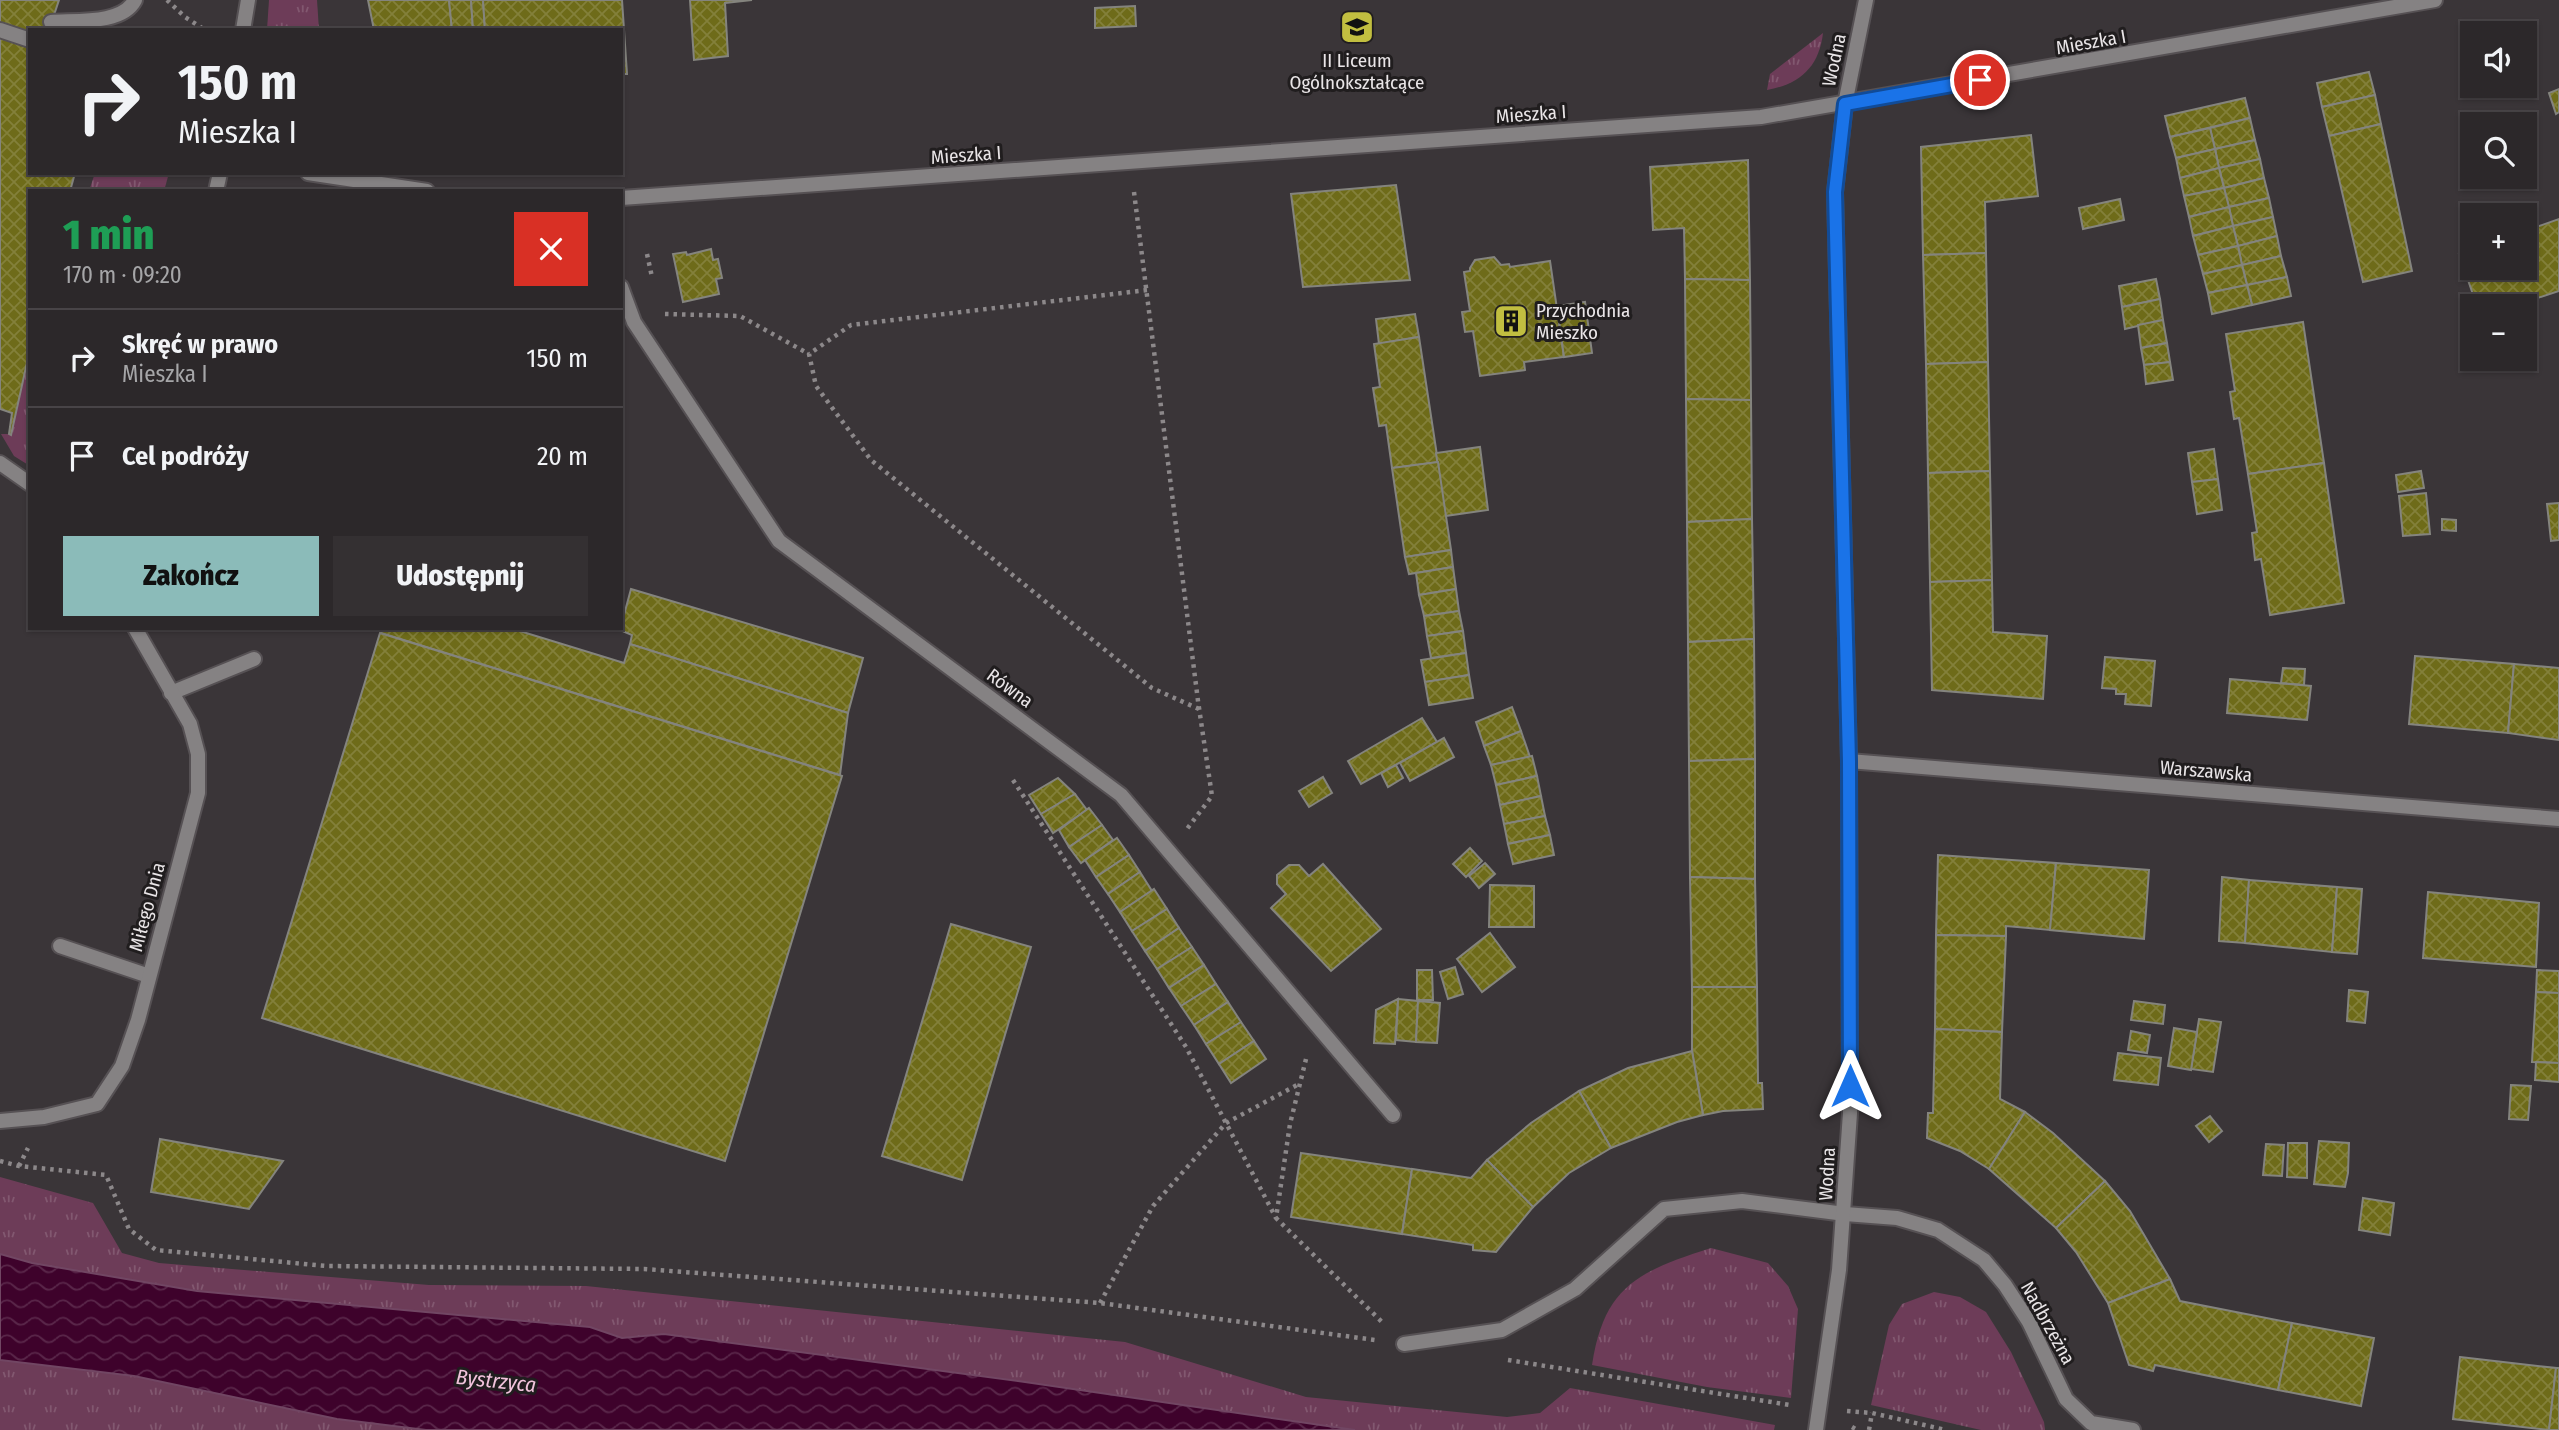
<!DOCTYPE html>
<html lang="pl">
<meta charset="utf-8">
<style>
body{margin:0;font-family:"Fira Sans Condensed",sans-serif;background:#343032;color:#f1f3f6;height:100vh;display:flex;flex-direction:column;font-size:26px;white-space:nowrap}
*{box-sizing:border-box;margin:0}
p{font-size:23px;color:#a6a6a8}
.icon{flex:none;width:38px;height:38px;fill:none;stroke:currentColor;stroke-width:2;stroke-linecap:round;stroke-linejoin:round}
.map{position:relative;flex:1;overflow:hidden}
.side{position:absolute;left:28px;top:189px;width:595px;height:441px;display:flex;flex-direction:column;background:#2c282a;border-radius:0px;box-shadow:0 2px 5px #0004,0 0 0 2px #484447}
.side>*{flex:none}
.guide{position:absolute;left:28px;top:28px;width:595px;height:147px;border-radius:0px;box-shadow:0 2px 5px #0004,0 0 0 2px #484447;background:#2c282a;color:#f1f3f6;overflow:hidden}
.controls{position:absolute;left:2460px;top:21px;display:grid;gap:14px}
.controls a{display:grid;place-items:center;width:77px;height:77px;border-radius:0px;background:#2c282a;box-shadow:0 2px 5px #0004,0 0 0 2px #484447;font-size:35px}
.pin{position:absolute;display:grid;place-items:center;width:60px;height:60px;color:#fff;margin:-30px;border:4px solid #fff;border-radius:50%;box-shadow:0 2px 7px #0007}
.me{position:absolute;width:77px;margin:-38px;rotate:0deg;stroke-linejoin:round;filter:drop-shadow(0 0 5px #0008)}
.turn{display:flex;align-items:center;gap:24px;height:147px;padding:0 35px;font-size:32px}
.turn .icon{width:91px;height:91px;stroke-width:2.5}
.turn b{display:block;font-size:49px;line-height:60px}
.round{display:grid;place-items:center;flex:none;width:74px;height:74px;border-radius:0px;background:#343032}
.headline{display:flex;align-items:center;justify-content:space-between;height:119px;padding:0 35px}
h1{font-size:42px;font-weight:800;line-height:52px;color:#1e9e55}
.action{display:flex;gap:14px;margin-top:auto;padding:14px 35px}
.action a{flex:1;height:80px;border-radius:0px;background:#8bbbb9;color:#111;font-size:28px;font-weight:800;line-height:80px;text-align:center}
.action a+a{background:#343032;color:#f1f3f6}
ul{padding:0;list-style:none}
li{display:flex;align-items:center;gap:21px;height:98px;padding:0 35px;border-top:2px solid #484447}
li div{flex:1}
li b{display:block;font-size:26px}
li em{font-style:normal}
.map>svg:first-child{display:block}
.grass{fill:url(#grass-tufts)}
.water{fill:url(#water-waves);stroke:#714663;stroke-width:2}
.building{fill:url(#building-cross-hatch);stroke:#84847e;stroke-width:2}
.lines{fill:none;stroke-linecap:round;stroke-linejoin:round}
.service-casing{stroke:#565154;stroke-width:18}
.minor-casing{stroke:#565154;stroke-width:18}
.tertiary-casing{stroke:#565154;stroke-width:18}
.path{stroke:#8c888a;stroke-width:4.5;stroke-dasharray:3.5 5;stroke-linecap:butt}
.service{stroke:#858283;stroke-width:14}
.minor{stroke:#858283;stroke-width:14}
.tertiary{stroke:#858283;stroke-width:14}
.route-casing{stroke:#114b97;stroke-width:18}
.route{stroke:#1a73e8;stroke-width:12}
.labels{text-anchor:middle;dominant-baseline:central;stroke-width:6;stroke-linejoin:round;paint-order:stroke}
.street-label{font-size:19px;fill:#e9e5e7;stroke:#201d1e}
.poi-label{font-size:19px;fill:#e9e5e7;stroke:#201d1e}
.water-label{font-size:21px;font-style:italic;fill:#f2c3dc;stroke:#201d1e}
</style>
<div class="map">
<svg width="2559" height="1430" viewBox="0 0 2559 1430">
<defs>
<pattern id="grass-tufts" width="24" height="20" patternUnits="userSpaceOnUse" patternTransform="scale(1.75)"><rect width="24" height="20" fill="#6d3c58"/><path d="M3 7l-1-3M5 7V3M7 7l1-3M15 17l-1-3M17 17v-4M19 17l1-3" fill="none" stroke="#825870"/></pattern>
<pattern id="water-waves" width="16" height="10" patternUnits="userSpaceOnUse" patternTransform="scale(1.75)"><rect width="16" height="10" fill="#3e022b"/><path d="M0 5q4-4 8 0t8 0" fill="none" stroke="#5a274a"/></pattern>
<pattern id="building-cross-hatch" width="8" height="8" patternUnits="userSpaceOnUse" patternTransform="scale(1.75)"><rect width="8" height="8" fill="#6e6b19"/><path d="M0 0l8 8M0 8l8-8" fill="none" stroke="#83803a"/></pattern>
</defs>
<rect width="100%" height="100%" fill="#3a3538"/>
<g class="grass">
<polygon points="269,0 317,0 319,30 267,30"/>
<path d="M 1823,33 C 1819,67 1800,84 1767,90 L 1770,74 Z"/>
<polygon points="95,173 169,173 164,191 89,191"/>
<polygon points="30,349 30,466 14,456 1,434 11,434"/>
<polygon points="0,1177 93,1203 122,1253 159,1263 429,1285 586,1286 1125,1342 1306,1397 1507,1417 1540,1413 1570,1388 1775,1425 1774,1430 0,1430"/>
<path d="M 1711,1248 L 1768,1263 L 1788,1286 L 1798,1309 L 1791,1398 L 1707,1387 L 1592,1365 C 1604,1285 1640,1271 1711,1248 Z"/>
<polygon points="1934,1292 1960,1297 1986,1312 2011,1352 2044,1422 2045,1430 1981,1430 1871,1405 1889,1325 1902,1304"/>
</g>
<polygon class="water" points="0,1254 32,1263 197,1291 590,1327 622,1338 664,1334 1025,1382 1355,1430 426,1430 337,1419 134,1376 0,1360"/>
<g class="building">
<polygon points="0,0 59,0 49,30 30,30 30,173 75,173 70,191 30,191 30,349 11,435 9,434 12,413 0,409"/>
<polygon points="368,0 449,0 452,30 374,30"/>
<polygon points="449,0 471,0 473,30 452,30"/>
<polygon points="471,0 483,0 485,30 473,30"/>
<polygon points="483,0 622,0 627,74 621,74 621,30 485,30"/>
<polygon points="690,0 752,0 725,3 728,56 694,60"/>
<polygon points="1135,6 1136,26 1095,28 1095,8"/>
<polygon points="2369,72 2375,95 2322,107 2317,83"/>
<polygon points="2559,89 2559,112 2556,114 2549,93"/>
<polygon points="2375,95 2381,124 2329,136 2322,107"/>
<polygon points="2245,98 2250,118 2170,137 2165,116"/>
<polygon points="2250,118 2255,140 2215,149 2210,128"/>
<polygon points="2381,124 2412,271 2363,282 2329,136"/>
<polygon points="2210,128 2215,149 2176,158 2170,137"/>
<polygon points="2031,135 2038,196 1985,202 1986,253 1923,255 1921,147"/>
<polygon points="2255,140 2260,159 2219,168 2215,149"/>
<polygon points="2215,149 2219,168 2180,178 2176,158"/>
<polygon points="2260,159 2264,178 2224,188 2219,168"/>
<polygon points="1748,160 1750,280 1685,279 1684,228 1653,230 1650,167"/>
<polygon points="2219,168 2224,188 2184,196 2180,178"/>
<polygon points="2264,178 2269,198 2229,207 2224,188"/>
<polygon points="1396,185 1410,280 1303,287 1291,194"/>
<polygon points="2224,188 2229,207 2189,217 2184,196"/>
<polygon points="2269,198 2273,217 2233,226 2229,207"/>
<polygon points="2120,199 2124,220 2083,229 2079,208"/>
<polygon points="2229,207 2233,226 2193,236 2189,217"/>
<polygon points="2273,217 2277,236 2238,246 2233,226"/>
<polygon points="2559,219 2559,291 2513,306 2477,306 2459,254 2473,249 2473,268 2525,268 2525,231"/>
<polygon points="2233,226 2238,246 2198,255 2193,236"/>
<polygon points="2277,236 2281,256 2242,265 2238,246"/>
<polygon points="2238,246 2242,265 2203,274 2198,255"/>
<polygon points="711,249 713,260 718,259 722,278 716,279 719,294 683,302 673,254 686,252 687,255"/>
<polygon points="1986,253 1988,362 1926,364 1923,255"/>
<polygon points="2281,256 2287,277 2247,285 2242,265"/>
<polygon points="1494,257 1501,265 1509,264 1510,267 1550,261 1564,357 1524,362 1525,370 1480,376 1473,331 1465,332 1462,312 1470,311 1464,272 1470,271 1470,268 1475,260"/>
<polygon points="2242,265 2247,285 2208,293 2203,274"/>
<polygon points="2287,277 2291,296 2252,305 2247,285"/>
<polygon points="1685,279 1750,280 1751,400 1686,399"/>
<polygon points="2156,279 2160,299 2122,307 2119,286"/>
<polygon points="2247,285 2252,305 2212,314 2208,293"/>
<polygon points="2160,299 2163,320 2125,329 2122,307"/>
<polygon points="1585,302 1592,353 1564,357 1557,306"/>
<polygon points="1415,314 1419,337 1379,344 1376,319"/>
<polygon points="2163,320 2167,343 2141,348 2138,325"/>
<polygon points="2303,322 2324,463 2248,474 2239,418 2234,419 2230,392 2235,391 2226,334"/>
<polygon points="1419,337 1438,462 1392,468 1386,425 1379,426 1373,388 1380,387 1374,344"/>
<polygon points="2167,343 2170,362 2144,365 2141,348"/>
<polygon points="1988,362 1990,471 1928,473 1926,364"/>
<polygon points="2170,362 2173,380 2146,384 2144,365"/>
<polygon points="1686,399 1751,400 1752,519 1687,522"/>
<polygon points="1480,447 1488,510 1445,516 1436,453"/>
<polygon points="2214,449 2218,479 2192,482 2188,453"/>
<polygon points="1438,462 1451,550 1405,557 1392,468"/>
<polygon points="2324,463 2344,603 2270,615 2261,559 2255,560 2252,533 2257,532 2248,474"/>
<polygon points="1990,471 1992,580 1930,582 1928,473"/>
<polygon points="2421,471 2424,488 2398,492 2396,475"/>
<polygon points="2218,479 2222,510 2197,514 2192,482"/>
<polygon points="2426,493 2430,534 2403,536 2399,496"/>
<polygon points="2559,503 2559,540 2551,541 2547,504"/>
<polygon points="1752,519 1754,639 1688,642 1687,522"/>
<polygon points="2442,519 2456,520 2456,531 2442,530"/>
<polygon points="1451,550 1453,567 1409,574 1405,557"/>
<polygon points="1453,567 1456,589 1419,595 1416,573"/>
<polygon points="1992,580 1993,632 2047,636 2043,699 1932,690 1930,582"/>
<polygon points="631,589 863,658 848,713 630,644 632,635 620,630"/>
<polygon points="1456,589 1459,611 1424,616 1419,595"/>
<polygon points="1459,611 1463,631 1427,636 1424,616"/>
<polygon points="383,628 510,628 624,663 630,644 848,713 840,775 381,633"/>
<polygon points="1463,631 1466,653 1431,658 1427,636"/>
<polygon points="380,633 842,776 725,1161 262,1018"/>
<polygon points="1754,639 1755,759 1689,761 1688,642"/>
<polygon points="1466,653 1469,675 1425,682 1421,660"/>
<polygon points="2415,656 2514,664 2508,733 2409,724"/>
<polygon points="2105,657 2155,661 2151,706 2125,704 2126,694 2116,694 2116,689 2102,688"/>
<polygon points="2514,664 2559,668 2559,740 2508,733"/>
<polygon points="2283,668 2305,669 2304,685 2281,683"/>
<polygon points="1469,675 1473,698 1429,705 1425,682"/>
<polygon points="2230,679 2311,686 2307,720 2227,713"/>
<polygon points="1512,707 1521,731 1484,746 1476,722"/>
<polygon points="1422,718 1437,742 1361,784 1348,761"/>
<polygon points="1521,731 1530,757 1491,765 1484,746"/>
<polygon points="1444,738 1454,757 1410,781 1400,763"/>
<polygon points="1532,756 1537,776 1496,785 1491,765"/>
<polygon points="1755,759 1755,879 1690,877 1689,761"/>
<polygon points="1396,765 1403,778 1388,787 1381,773"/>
<polygon points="1537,776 1541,796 1500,805 1496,785"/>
<polygon points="1323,777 1332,793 1309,807 1299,791"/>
<polygon points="1058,778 1075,794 1041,814 1029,795"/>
<polygon points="1075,794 1087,810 1053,833 1041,814"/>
<polygon points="1541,796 1545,816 1504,824 1500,805"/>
<polygon points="1089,808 1102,825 1069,847 1059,830"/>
<polygon points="1545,816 1550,835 1508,844 1504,824"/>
<polygon points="1102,825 1113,840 1081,863 1069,847"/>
<polygon points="1550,835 1554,855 1513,864 1508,844"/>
<polygon points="1117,838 1129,855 1096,877 1085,860"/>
<polygon points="1470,848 1482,861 1466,877 1453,864"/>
<polygon points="1129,855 1140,872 1108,894 1096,877"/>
<polygon points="1938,855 2056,863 2050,930 2006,926 2006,936 1936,935"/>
<polygon points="1485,863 1495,874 1479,888 1469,876"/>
<polygon points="2056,863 2149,870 2144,939 2050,930"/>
<polygon points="1323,864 1381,929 1331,971 1271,908 1286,894 1277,884 1277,875 1289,865 1299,865 1309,876"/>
<polygon points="1140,872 1152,891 1120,912 1108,894"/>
<polygon points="1690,877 1755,879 1757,987 1692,987"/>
<polygon points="2222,877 2249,880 2245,943 2219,941"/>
<polygon points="2249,880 2337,887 2332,952 2245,943"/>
<polygon points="1490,885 1534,886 1534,927 1489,927"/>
<polygon points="2337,887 2362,889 2357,954 2332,952"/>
<polygon points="1154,889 1167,909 1132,931 1120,912"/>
<polygon points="2428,892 2539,903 2536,967 2423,958"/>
<polygon points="1167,909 1179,928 1145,951 1132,931"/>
<polygon points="951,924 1031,947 962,1180 882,1156"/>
<polygon points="1179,928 1192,947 1157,969 1145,951"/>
<polygon points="1490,933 1515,967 1482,992 1457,959"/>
<polygon points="1936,935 2006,936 2002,1032 1935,1029"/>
<polygon points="1192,947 1204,965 1169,988 1157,969"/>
<polygon points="1204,965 1216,984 1181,1006 1169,988"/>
<polygon points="1455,967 1463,994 1448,999 1440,972"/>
<polygon points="1417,970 1432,970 1433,1000 1417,1000"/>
<polygon points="2537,970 2559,971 2559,993 2536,992"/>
<polygon points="1216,984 1228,1002 1194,1025 1181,1006"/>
<polygon points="1692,987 1757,987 1758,1083 1762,1083 1763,1109 1723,1111 1703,1115 1692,1051"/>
<polygon points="2349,990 2368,992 2365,1023 2347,1021"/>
<polygon points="2536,992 2559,993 2559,1063 2532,1062"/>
<polygon points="1398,999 1418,1001 1416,1042 1396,1040"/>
<polygon points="1398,999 1395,1044 1374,1043 1376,1010"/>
<polygon points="1418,1001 1440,1003 1437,1043 1416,1042"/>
<polygon points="2134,1001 2165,1005 2163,1024 2131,1020"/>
<polygon points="1228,1002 1241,1022 1206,1044 1194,1025"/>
<polygon points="2199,1019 2221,1022 2213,1072 2191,1069"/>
<polygon points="1241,1022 1254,1041 1219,1064 1206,1044"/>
<polygon points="2174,1028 2197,1032 2191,1070 2168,1066"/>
<polygon points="1935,1029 2002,1032 2000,1099 2025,1112 1989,1169 1960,1151 1927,1138 1928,1113 1933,1113"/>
<polygon points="2131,1031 2150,1035 2147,1053 2128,1050"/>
<polygon points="1254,1041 1266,1059 1231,1083 1219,1064"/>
<polygon points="1692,1051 1703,1115 1677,1122 1611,1148 1579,1091 1628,1068"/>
<polygon points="2118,1053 2161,1058 2158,1085 2114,1080"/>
<polygon points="2536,1062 2559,1063 2559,1082 2535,1080"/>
<polygon points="2511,1085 2531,1086 2528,1120 2509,1119"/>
<polygon points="1579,1091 1611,1148 1569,1173 1533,1207 1487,1160 1531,1123"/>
<polygon points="2025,1112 2053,1133 2105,1181 2056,1228 1989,1169"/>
<polygon points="2210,1116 2222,1131 2209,1142 2196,1126"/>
<polygon points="160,1139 283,1161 249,1209 151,1192"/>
<polygon points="2319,1141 2349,1143 2348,1173 2345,1187 2314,1184"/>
<polygon points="2288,1143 2307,1143 2307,1178 2287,1177"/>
<polygon points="2266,1144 2284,1145 2282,1176 2263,1175"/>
<polygon points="1301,1153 1412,1169 1402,1234 1291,1217"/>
<polygon points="1487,1160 1533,1207 1496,1252 1473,1250 1473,1245 1402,1234 1412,1169 1471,1178"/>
<polygon points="2105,1181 2130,1211 2170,1279 2108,1303 2076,1252 2056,1228"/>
<polygon points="2363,1198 2394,1203 2390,1235 2359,1230"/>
<polygon points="2170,1279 2180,1301 2292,1323 2278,1390 2155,1365 2153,1371 2129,1365 2108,1303"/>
<polygon points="2292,1323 2374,1338 2361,1406 2278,1390"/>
<polygon points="2460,1357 2556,1368 2549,1430 2453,1419"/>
<polygon points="2556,1368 2559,1368 2559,1430 2549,1430"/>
</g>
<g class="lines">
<g class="service-casing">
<g id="service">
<path d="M 51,22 C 75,20 122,25 135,0"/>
<polyline points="0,30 30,40"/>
<polyline points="0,463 30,484"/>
<polyline points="171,693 254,659"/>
<polyline points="60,946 149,976"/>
</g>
</g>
<g class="minor-casing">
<g id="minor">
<polyline points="243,30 248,0"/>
<polyline points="308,173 427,191"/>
<polyline points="216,191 220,173"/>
<polyline points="621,198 1761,117 2435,0"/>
<polyline points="621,287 634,322 779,541 1121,795 1393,1115"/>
<polyline points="1849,761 2559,819"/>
<polyline points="0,1121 44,1117 97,1104 122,1066 138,1020 198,793 198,754 190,724 135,628"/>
<polyline points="1404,1344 1502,1330 1575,1289 1664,1209 1742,1201 1845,1214 1897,1218 1938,1230 1984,1260 2005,1285 2029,1322 2066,1399 2091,1423 2133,1430"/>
</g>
</g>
<g class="tertiary-casing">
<polyline id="tertiary" points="1816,1430 1839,1270 1850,1113 1849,761 1835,192 1845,104 1866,0"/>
</g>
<g class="path">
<polyline points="167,0 185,17 205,30"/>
<polyline points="1134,192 1198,701 1212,796 1187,829"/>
<polyline points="647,254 652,277"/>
<polyline points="1147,290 851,325 809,354 816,386 871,460 1152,688 1199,709"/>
<polyline points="665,314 740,316 809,354"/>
<polyline points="1013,780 1186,1047 1276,1218"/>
<polyline points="1306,1059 1290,1124 1276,1218 1384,1324"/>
<polyline points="0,1161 19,1166 106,1175 129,1229 156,1250 326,1266 644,1269 1100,1303 1375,1340"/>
<polyline points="19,1166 28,1148"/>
<polyline points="1100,1303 1153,1206 1226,1123 1299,1084"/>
<polyline points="1508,1360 1790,1405"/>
<polyline points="1847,1411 1872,1413 1946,1430"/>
<polyline points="1852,1427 1857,1430"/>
<polyline points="1869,1430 1872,1413"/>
</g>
<use href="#service" class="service"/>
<use href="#minor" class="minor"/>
<use href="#tertiary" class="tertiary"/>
</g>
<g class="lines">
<g class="route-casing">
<polyline id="route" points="1850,1086 1849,761 1835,192 1845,104 1980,80"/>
</g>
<use href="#route" class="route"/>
</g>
<defs>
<g id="school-square" transform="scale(1.75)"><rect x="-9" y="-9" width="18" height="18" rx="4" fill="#c1be40" stroke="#201d1e"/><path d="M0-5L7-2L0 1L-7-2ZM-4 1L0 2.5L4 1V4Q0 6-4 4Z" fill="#111"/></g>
<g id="building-square" transform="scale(1.75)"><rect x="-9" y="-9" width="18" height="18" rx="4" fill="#c1be40" stroke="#201d1e"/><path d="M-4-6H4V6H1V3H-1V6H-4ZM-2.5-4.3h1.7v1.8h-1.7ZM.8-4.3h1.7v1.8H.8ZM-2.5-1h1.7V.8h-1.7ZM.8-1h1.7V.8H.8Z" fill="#111"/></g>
</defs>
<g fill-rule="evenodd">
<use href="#school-square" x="1357" y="27"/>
<use href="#building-square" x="1511" y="321"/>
</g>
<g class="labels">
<g class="street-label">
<text transform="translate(2091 42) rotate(-10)">Mieszka I</text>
<text transform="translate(1834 60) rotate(-78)">Wodna</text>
<text transform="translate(1531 114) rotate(-4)">Mieszka I</text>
<text transform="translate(966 155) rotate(-4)">Mieszka I</text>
<text transform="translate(1010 688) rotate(36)">Równa</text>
<text transform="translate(2206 771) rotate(5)">Warszawska</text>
<text transform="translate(147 907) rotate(-75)">Miłego Dnia</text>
<text transform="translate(1827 1174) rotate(-87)">Wodna</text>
<text transform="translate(2048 1323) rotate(61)">Nadbrzeżna</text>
</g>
<g class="poi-label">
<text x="1357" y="60">II Liceum<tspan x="1357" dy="22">Ogólnokształcące</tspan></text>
<text x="1536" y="310" text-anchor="start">Przychodnia<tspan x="1536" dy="22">Mieszko</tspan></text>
</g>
<g class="water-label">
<text transform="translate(496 1381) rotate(6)">Bystrzyca</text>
</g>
</g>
</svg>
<div class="controls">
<a><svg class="icon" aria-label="sound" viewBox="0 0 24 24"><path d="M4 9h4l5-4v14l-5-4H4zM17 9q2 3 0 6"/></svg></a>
<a><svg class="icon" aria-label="search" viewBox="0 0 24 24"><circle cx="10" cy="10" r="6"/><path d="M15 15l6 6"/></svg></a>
<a>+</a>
<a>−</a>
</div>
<div class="pin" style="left:1980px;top:80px;background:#d93025"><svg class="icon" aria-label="arrive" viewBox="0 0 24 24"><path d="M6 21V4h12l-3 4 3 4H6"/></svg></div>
<svg class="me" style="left:1850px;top:1086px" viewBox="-20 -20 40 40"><path d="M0-17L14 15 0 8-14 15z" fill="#1a73e8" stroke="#fff" stroke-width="4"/></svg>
<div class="guide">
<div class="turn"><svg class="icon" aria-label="right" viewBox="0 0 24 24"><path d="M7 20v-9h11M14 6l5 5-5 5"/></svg><div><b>150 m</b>Mieszka I</div></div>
</div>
<section class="side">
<div class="headline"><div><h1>1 min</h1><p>170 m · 09:20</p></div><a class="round" style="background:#d93025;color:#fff"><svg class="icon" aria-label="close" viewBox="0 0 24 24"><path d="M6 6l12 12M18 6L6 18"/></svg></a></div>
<ul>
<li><svg class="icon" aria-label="right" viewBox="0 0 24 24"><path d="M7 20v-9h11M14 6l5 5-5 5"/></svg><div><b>Skręć w prawo</b><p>Mieszka I</p></div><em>150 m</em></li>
<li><svg class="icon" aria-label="arrive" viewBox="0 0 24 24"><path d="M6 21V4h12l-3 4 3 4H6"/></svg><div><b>Cel podróży</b></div><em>20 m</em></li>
</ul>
<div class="action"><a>Zakończ</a><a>Udostępnij</a></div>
</section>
</div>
